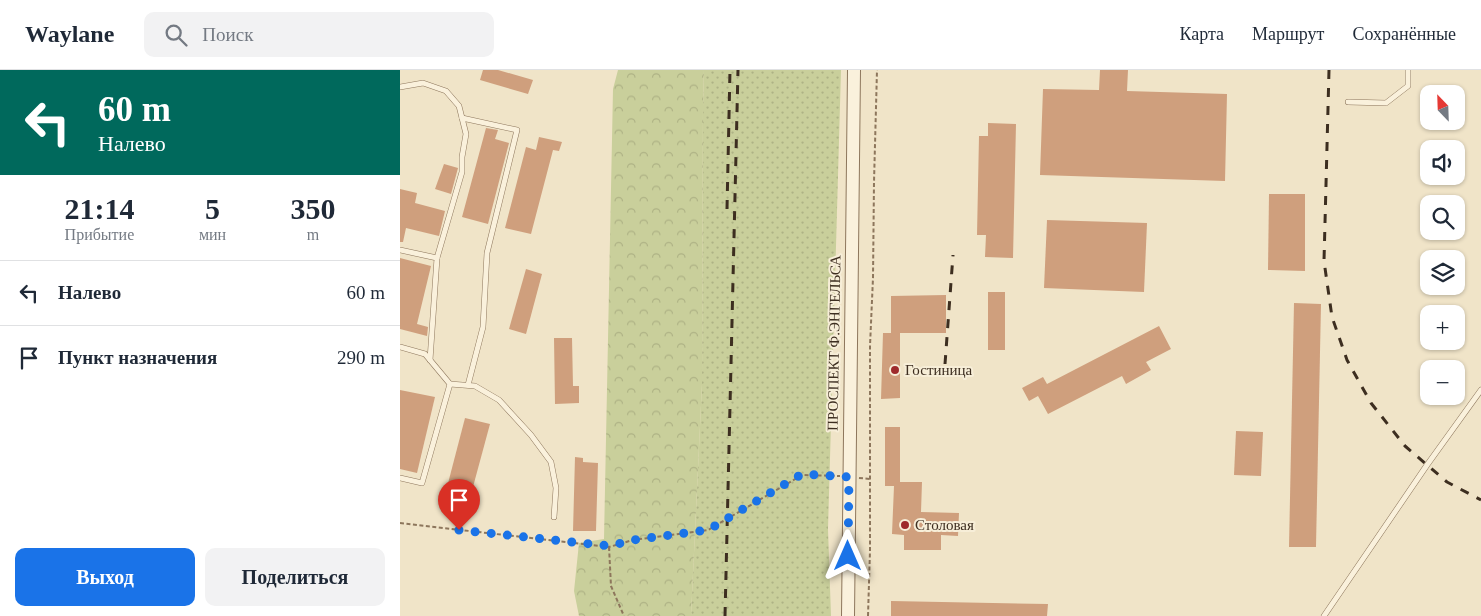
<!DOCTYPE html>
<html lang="ru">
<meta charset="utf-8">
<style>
body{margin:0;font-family:Georgia,serif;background:#f2f2f3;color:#1f2937;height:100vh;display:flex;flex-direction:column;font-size:19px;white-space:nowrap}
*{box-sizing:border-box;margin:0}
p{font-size:16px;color:#747a83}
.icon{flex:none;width:28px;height:28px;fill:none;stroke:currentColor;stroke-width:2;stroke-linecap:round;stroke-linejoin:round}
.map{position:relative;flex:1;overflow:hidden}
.details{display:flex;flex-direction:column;background:#fff;width:400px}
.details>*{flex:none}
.top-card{background:#00695c;color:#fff;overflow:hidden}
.needle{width:32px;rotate:337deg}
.buttons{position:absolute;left:1020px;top:15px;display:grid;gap:10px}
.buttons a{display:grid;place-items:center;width:45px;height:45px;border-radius:10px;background:#fff;box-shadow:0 1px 4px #0004;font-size:25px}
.pin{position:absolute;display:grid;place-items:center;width:42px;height:42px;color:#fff;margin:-51px -21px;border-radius:50% 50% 50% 0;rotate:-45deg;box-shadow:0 0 5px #0007}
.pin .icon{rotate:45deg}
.me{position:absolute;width:55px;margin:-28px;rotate:0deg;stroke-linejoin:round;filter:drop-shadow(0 0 4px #0008)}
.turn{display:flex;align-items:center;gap:18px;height:105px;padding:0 15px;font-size:22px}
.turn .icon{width:65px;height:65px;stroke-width:2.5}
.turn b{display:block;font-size:35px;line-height:42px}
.eta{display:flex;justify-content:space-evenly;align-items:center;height:85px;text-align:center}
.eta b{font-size:30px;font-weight:700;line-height:35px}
.cta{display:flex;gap:10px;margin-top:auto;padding:10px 15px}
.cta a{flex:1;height:58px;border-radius:10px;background:#1a73e8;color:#fff;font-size:20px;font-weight:700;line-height:58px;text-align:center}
.cta a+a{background:#f2f2f3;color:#1f2937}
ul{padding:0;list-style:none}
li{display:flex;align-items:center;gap:15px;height:65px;padding:0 15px;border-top:1px solid #e0e1e3}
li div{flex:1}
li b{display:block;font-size:19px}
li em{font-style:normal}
header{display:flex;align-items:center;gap:30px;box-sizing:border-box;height:70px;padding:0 25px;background:#fff;border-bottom:1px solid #e0e1e3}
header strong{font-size:24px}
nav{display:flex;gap:28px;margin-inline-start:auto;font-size:18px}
.search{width:350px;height:45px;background:#f2f2f3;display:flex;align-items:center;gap:12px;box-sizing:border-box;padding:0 18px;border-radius:10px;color:#747a83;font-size:19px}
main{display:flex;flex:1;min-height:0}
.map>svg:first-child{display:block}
.grass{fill:url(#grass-dots)}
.forest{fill:url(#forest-crowns)}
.building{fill:#cf9f7d}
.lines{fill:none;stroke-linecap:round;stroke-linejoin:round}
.service-casing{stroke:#8d765c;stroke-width:6}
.tertiary-casing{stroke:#8d765c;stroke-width:14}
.path{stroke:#8d765c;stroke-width:2;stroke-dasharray:4 2.5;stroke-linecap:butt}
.service{stroke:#faf1dc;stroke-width:5}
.tertiary{stroke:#faf1dc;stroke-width:12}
.rail{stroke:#3d2e20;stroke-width:3;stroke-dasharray:9 9;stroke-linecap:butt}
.route{stroke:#1a73e8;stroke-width:9;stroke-dasharray:0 16.2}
.poi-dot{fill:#9e2a2b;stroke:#f7eed8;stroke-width:2}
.labels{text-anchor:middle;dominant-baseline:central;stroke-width:4;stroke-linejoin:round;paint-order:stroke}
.street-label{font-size:15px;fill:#3d2e20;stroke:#f7eed8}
.poi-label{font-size:15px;fill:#3d2e20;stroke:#f7eed8;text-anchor:start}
</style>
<header>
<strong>Waylane</strong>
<div class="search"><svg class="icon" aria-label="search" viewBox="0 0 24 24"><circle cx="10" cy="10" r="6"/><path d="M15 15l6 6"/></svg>Поиск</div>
<nav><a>Карта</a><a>Маршрут</a><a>Сохранённые</a></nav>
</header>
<main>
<section class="details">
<div class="top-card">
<div class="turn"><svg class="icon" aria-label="left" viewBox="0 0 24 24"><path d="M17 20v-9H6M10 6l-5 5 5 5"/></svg><div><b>60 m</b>Налево</div></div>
</div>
<div class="eta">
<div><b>21:14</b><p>Прибытие</p></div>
<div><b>5</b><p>мин</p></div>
<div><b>350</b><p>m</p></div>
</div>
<ul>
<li><svg class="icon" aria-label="left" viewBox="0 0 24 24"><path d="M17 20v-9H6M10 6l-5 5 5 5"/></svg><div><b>Налево</b></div><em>60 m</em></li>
<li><svg class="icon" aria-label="arrive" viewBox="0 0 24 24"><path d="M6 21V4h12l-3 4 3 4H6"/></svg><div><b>Пункт назначения</b></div><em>290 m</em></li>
</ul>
<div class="cta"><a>Выход</a><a>Поделиться</a></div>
</section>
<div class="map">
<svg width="1081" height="546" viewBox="0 0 1081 546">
<defs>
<pattern id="grass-dots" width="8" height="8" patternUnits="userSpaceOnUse" patternTransform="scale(1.25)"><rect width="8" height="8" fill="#c9cf9b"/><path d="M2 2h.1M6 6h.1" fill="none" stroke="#aeb285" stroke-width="1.8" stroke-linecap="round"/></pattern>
<pattern id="forest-crowns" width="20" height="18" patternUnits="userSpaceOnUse" patternTransform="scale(1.25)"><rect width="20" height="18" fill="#c9cf9b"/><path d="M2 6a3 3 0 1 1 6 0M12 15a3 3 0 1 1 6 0" fill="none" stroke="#aeb285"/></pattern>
</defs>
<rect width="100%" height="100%" fill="#f0e4c8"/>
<polygon class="grass" points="304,0 441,0 428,459 431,546 291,546 302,314 303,36"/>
<polygon class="forest" points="218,0 304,0 303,36 302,314 291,546 179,546 174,521 179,473 204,469 213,19"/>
<g class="building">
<polygon points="83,0 98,0 133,10 128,24 80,10"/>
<polygon points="700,0 728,0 727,21 827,24 825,111 640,105 643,19 699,20"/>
<polygon points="588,53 616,54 613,188 585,187 586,165 577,165 579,66 588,66"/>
<polygon points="86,58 98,60 95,69 109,73 88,154 62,147"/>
<polygon points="139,67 162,72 159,81 153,80 131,164 105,158 126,77 136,80"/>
<polygon points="44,94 58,98 51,124 35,119"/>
<polygon points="0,119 17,123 15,133 45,141 39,166 6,158 3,172 0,172"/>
<polygon points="869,124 905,124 905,201 868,200"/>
<polygon points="647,150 747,153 744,222 644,218"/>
<polygon points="0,188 31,196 17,254 28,257 27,266 0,259"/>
<polygon points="126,199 142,204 126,264 109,259"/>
<rect x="588" y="222" width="17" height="58"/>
<polygon points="546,225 546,263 500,263 500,328 481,329 483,263 491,263 491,226"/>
<polygon points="894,233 921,234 916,477 889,477"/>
<polygon points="759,256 771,279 746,292 751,300 726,314 722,306 648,344 638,326 629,331 622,318 643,307 647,314"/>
<polygon points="154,268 172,268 173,316 179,316 179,333 155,334"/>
<polygon points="0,320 35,327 17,403 0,399"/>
<polygon points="65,348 90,354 70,428 46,421"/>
<polygon points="485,357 500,357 500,412 522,412 521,442 559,443 558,466 541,465 541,480 504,480 504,465 492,464 494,416 485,416"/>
<polygon points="836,361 863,362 861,406 834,405"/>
<polygon points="175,387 183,388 183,392 198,393 196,461 173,461"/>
<polygon points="491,531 648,534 647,546 491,546"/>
</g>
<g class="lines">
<g class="service-casing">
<g id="service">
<polyline points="0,17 23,13 46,21 59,36 66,64 62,87 62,102 37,188"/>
<polyline points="948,32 986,33 1008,16 1008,0"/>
<polyline points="62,48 117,60 87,183 83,257 68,315"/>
<polyline points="0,180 37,188 30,290"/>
<polyline points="0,277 25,284 50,314 22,413 0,408"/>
<polyline points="50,314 75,316 99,330 131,365 151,392 156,418 154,447"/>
<polyline points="924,546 1027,395 1081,320"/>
</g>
</g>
<g class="tertiary-casing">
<polyline id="tertiary" points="448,546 454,0"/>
</g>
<g class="path">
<polyline points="459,408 470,409"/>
<polyline points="0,453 209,477 233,470 308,460 402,405 440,406"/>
<polyline points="209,477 211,516 224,546"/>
<polyline points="468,546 470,480 470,276 473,208 474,112 477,0"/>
</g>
<use href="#service" class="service"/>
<use href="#tertiary" class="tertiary"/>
<g class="rail">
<polyline points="929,0 924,191 932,247 947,290 971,333 1005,376 1047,412 1081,430"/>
<polyline points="327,139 330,0"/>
<polyline points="545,294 553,185"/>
<polyline points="325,546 338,0"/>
</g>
</g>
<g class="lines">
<polyline class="route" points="59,460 210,476 233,470 308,460 402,404 449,407 448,486"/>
</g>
<g class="poi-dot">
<circle cx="495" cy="300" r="5"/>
<circle cx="505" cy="455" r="5"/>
</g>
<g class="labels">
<g class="street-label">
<text transform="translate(434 273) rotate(-89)">ПРОСПЕКТ Ф.ЭНГЕЛЬСА</text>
</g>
<g class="poi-label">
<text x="505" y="300">Гостиница</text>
<text x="515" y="455">Столовая</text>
</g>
</g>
</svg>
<div class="buttons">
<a><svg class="needle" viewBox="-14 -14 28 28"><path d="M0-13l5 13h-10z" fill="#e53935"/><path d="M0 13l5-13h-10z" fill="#747a83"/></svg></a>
<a><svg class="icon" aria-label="sound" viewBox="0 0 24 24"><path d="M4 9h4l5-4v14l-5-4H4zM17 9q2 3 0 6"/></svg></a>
<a><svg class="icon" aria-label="search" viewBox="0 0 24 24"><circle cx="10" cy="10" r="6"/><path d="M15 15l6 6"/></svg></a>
<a><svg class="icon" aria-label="layers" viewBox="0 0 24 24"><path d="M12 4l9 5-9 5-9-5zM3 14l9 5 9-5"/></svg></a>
<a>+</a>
<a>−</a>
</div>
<div class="pin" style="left:59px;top:460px;background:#d93025"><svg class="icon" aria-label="arrive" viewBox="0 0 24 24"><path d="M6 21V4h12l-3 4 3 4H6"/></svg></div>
<svg class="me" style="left:448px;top:486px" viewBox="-20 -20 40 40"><path d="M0-17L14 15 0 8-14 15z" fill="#1a73e8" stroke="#fff" stroke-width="4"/></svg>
</div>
</main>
